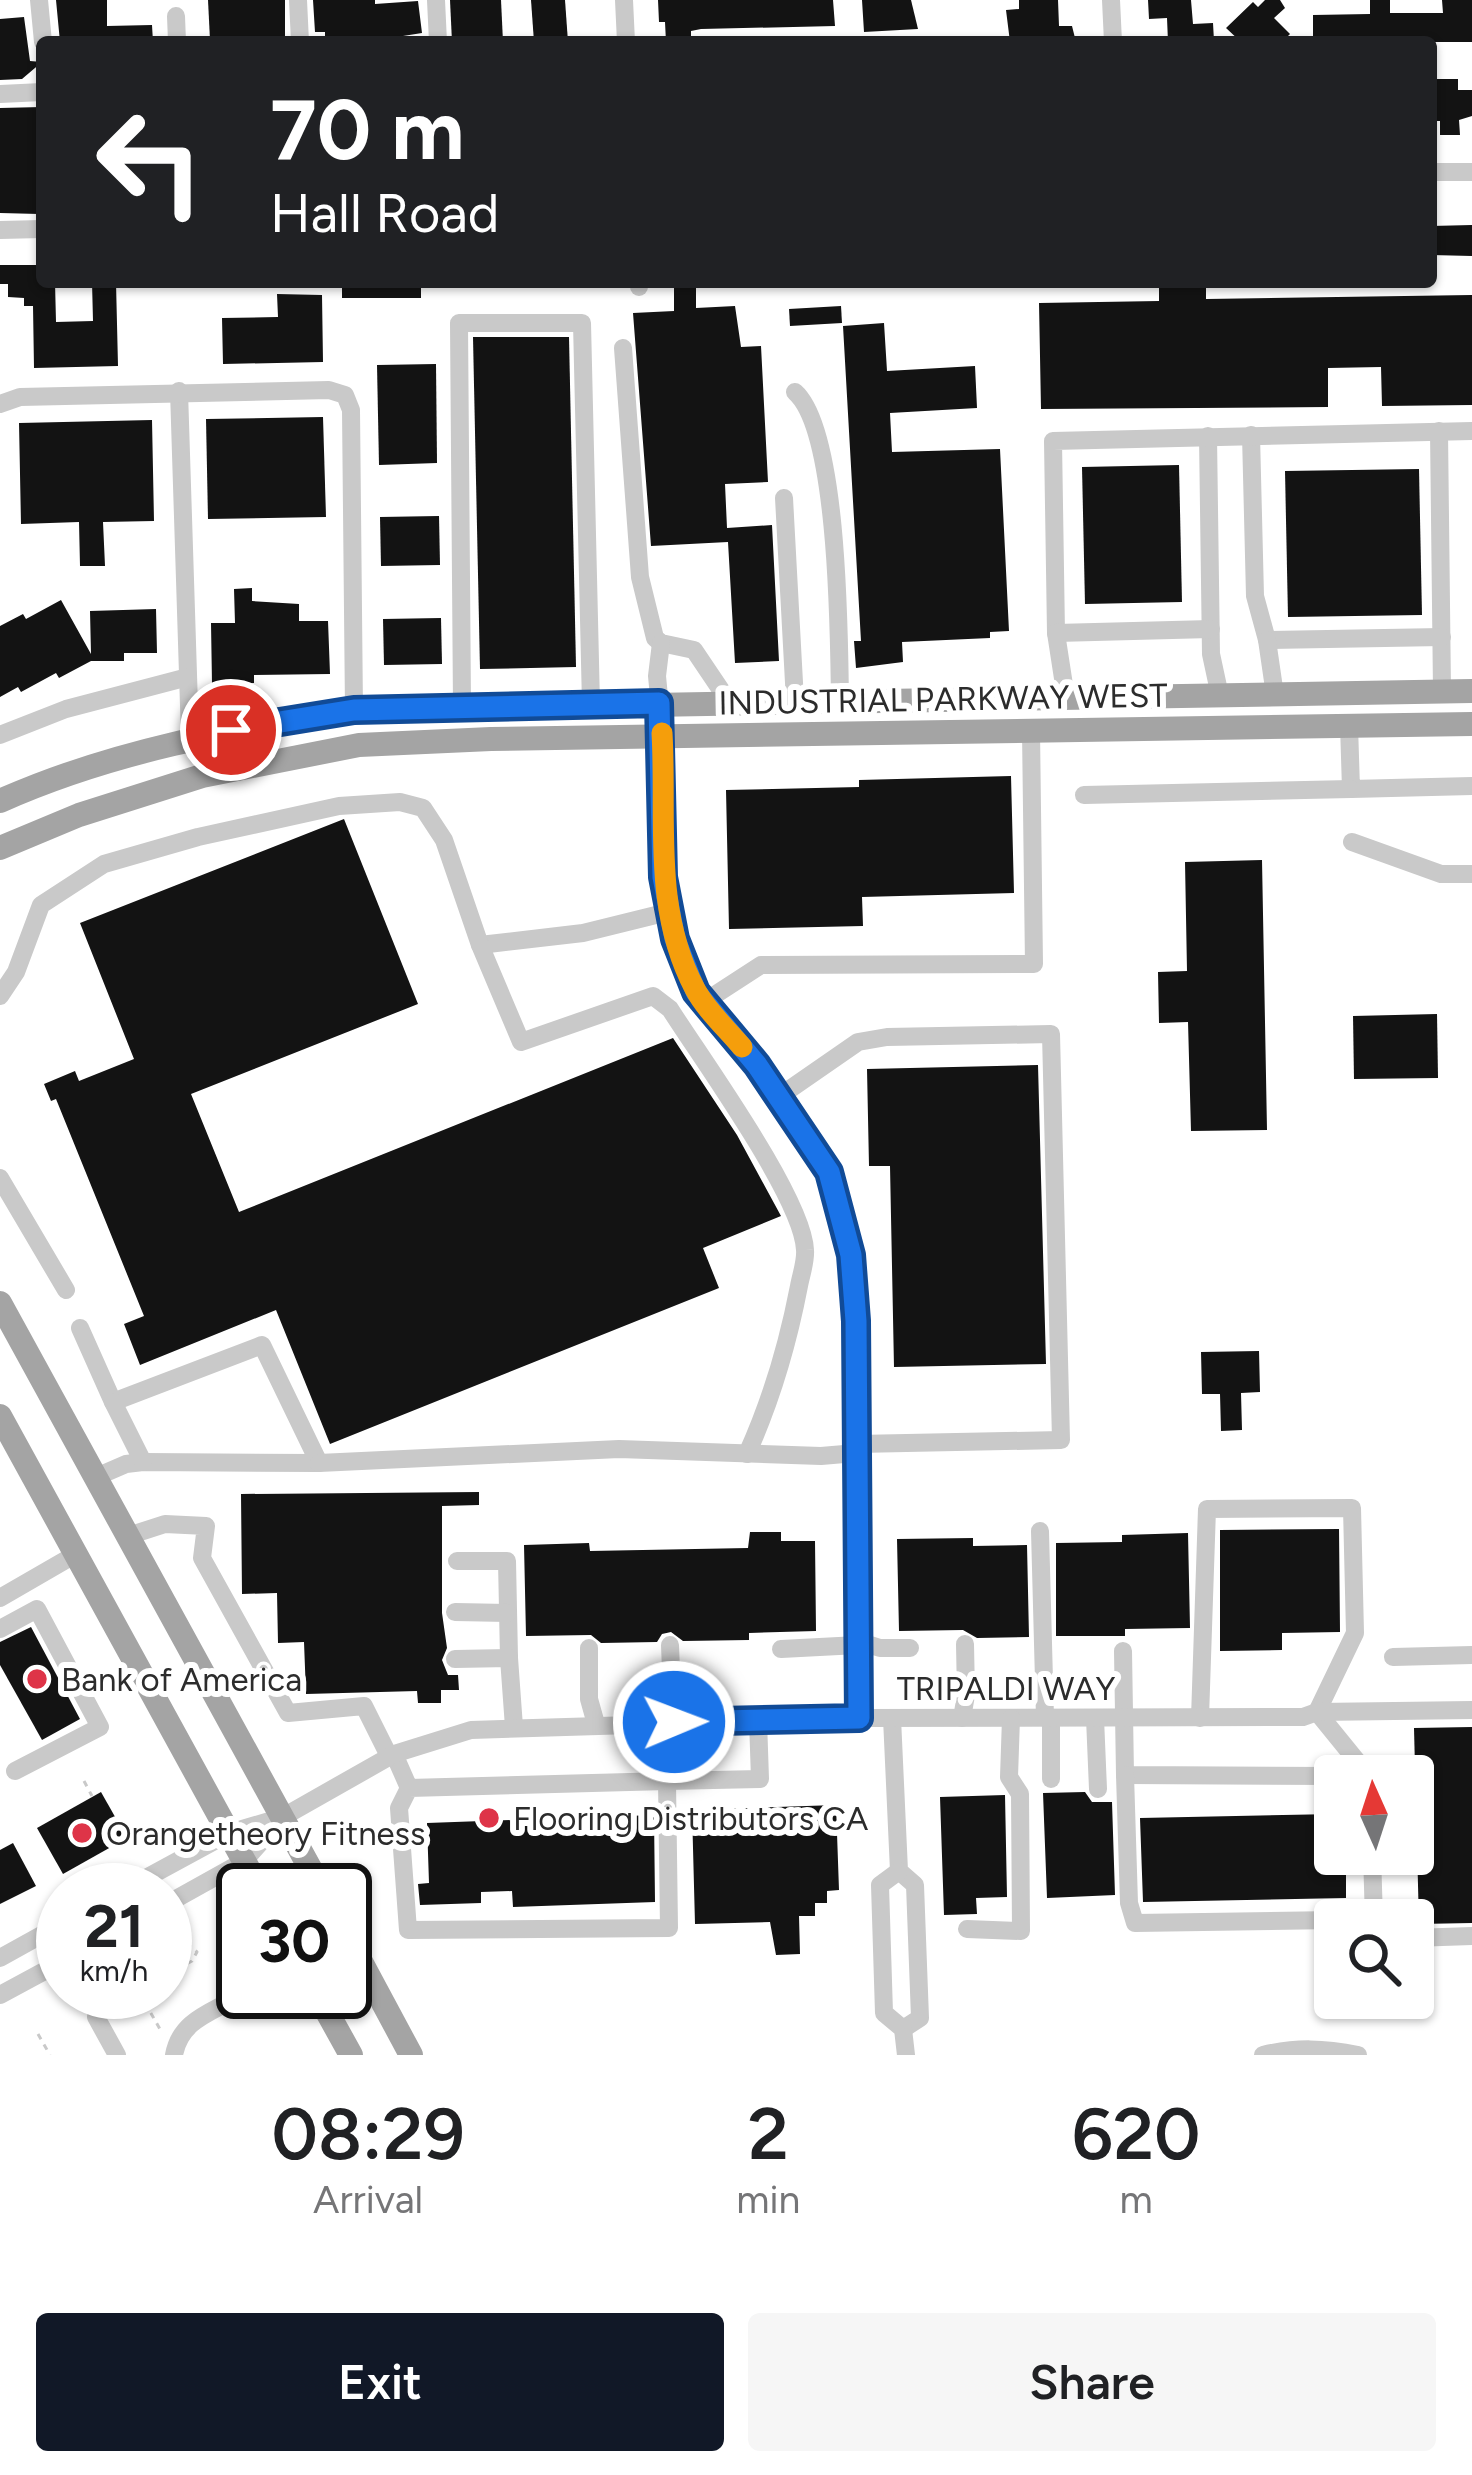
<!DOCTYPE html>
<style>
body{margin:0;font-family:Figtree,sans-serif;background:#f6f6f6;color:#202124;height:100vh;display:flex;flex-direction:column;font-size:45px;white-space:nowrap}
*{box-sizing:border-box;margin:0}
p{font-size:39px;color:#757577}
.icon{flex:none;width:66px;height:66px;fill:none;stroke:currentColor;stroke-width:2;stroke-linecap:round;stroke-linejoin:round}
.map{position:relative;height:2055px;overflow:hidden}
.panel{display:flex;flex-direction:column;background:#fff;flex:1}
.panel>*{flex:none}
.hud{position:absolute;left:36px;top:36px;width:1401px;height:252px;border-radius:12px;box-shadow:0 3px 9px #0004;background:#202124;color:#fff;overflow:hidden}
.needle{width:78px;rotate:357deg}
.controls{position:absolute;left:1314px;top:1755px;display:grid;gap:24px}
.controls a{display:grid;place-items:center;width:120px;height:120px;border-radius:12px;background:#fff;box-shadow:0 3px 9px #0004;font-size:60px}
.speed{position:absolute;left:36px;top:1863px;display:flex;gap:24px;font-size:60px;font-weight:700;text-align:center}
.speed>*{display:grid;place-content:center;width:156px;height:156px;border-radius:50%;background:#fff;box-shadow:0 3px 9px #0004;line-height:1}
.speed small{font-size:30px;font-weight:400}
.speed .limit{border:6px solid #111;border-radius:18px;background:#fff;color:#111}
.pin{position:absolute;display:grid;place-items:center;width:102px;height:102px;color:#fff;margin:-51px;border:6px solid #fff;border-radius:50%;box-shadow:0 3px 12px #0007}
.me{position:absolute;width:132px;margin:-66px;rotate:89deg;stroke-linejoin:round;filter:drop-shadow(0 0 9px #0008)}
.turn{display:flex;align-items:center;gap:42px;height:252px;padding:0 36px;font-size:54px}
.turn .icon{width:156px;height:156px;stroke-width:2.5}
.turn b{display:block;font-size:84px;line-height:102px}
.eta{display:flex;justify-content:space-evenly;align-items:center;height:204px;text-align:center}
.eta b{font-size:72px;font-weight:600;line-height:84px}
.action{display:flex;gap:24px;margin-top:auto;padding:24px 36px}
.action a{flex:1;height:138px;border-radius:12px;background:#111827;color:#fff;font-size:48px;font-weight:600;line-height:138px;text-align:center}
.action a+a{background:#f6f6f6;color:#202124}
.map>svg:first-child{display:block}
.building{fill:#131313}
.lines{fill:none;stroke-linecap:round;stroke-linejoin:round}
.path{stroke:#c9c9c9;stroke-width:3;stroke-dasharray:6 6;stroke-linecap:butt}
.minor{stroke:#c9c9c9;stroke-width:18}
.major{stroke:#a4a4a4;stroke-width:24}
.route-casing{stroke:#114b97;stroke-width:30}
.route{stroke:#1a73e8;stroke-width:21}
.slow{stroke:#f59e0b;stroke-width:21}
.poi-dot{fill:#de3448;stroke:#fff;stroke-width:4.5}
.labels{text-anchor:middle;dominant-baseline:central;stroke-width:12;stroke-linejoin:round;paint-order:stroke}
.street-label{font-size:33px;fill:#2c2c2c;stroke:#fff}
.poi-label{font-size:33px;fill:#2c2c2c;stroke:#fff;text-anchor:start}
</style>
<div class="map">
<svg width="1472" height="2055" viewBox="0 0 1472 2055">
<rect width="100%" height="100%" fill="#fff"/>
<g class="building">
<polygon points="56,0 107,0 107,26 152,25 153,42 60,42"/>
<polygon points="208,0 285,0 285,36 281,41 210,40"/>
<polygon points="313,0 375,0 375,4 418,1 422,33 403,36 403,42 325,40 325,32 315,32"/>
<polygon points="450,0 501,0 503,42 452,42"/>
<polygon points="531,0 565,0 568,42 534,42"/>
<polygon points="658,0 833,0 835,26 701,29 691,31 691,42 666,42 665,22 659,22"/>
<polygon points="862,0 911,0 918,29 864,32"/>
<polygon points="1019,0 1058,0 1059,26 1072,26 1076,42 1010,42 1006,10 1019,9"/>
<polygon points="1148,0 1191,0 1193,24 1213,23 1214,41 1168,42 1167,18 1149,19"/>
<polygon points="1265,0 1280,0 1285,8 1274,18 1290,34 1282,42 1241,42 1226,28 1253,2 1258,7"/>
<polygon points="1370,0 1390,0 1390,13 1443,13 1442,0 1472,0 1472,42 1313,42 1313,15 1370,14"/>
<polygon points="24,17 30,61 42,62 22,79 0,80 0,19"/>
<polygon points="1431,79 1458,79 1458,90 1472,90 1472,116 1459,120 1460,135 1440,135 1440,121 1431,121"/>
<polygon points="42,107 42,210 39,214 0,213 0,108"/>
<polygon points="1472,225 1472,256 1431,255 1431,226"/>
<polygon points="0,265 42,265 42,282 55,282 56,322 93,321 92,282 116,282 118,366 34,368 33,306 24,306 24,298 8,297 8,284 0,284"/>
<rect x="342" y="282" width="79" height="16"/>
<polygon points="674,282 696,282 696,308 735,306 741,347 761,346 768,482 725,484 727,528 772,525 779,661 735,663 728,542 651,546 633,313 674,311"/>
<polygon points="1159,282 1206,282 1206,299 1472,295 1472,405 1382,406 1381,367 1328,368 1328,407 1041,409 1039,303 1159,301"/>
<polygon points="277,294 322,295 323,362 223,364 222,318 278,317"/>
<polygon points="841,306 842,323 790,326 789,309"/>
<polygon points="884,323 887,371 975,366 977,408 890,413 892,452 1000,449 1009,631 990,632 990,638 902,642 903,662 856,668 854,641 861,641 843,326"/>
<polygon points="473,337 569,337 576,667 480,669"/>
<polygon points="436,364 437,463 379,465 377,365"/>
<polygon points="323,417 326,517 208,519 206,419"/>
<polygon points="152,420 154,521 103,522 105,566 80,566 79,522 21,524 19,423"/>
<polygon points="1179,465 1182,602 1085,604 1082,467"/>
<polygon points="1419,469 1422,615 1288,617 1285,471"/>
<polygon points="439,516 440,565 381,566 380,517"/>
<polygon points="252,588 252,601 299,604 299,621 328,621 330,674 254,675 254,683 212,684 211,623 235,623 234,589"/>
<polygon points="61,600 91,654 90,611 156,609 157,653 124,653 124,661 91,661 59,678 56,673 21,692 18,687 0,697 0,626 23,614 26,619"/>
<polygon points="441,618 442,664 384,665 383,619"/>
<polygon points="1011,776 1014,893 862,897 863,926 729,929 726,790 859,787 859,780"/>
<polygon points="344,819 418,1004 191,1094 239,1212 673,1038 737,1135 781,1216 703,1248 719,1288 330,1444 276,1310 140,1365 124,1324 144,1316 56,1099 51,1101 44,1084 75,1071 79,1081 134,1059 80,923"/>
<polygon points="1262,860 1267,1130 1191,1131 1188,1022 1159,1023 1158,972 1187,971 1185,862"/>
<polygon points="1437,1014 1438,1078 1354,1079 1353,1016"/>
<polygon points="1038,1065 1046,1364 894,1367 890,1166 869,1166 867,1069"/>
<polygon points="1259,1351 1260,1392 1241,1393 1242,1430 1221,1431 1220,1394 1202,1394 1201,1352"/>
<polygon points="479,1492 479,1505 442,1506 442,1613 447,1648 442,1660 448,1675 458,1675 459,1690 441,1690 441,1703 418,1703 417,1691 306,1694 304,1642 278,1643 277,1593 242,1594 241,1494"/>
<polygon points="1339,1529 1340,1632 1282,1633 1282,1650 1220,1651 1220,1530"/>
<polygon points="750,1532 781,1532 781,1541 815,1541 816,1631 749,1633 749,1640 683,1641 671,1632 662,1634 657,1642 601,1643 591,1635 526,1636 524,1545 589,1543 590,1551 748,1548"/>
<polygon points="1188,1533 1190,1628 1125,1629 1125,1636 1056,1636 1056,1543 1122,1542 1122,1535"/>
<polygon points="973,1538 973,1546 1027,1545 1029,1637 977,1638 963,1630 899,1631 897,1539"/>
<polygon points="31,1627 80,1719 42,1740 0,1665 0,1642"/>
<polygon points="1472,1727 1472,1923 1419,1924 1414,1728"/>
<polygon points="101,1792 127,1838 63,1874 37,1828"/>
<polygon points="1085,1792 1092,1802 1112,1802 1115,1895 1047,1898 1043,1793"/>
<polygon points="1005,1795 1007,1897 976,1898 977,1914 944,1915 940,1797"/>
<polygon points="836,1805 839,1890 827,1891 827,1903 815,1903 815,1916 799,1916 800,1954 776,1955 770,1922 695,1924 692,1810"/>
<polygon points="1335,1814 1335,1854 1346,1854 1346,1898 1143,1902 1140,1818"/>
<polygon points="654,1815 655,1902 513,1907 512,1891 481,1892 481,1903 420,1905 418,1884 429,1883 427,1823"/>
<polygon points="13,1843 36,1886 0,1904 0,1850"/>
</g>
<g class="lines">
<g class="path">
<polyline points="84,1781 92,1796"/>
<polyline points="165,1954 186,1943 197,1952 192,1961 165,1976"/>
<polyline points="139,1992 161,2031"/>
<polyline points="38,2034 50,2055"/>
</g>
<g class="minor">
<polyline points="39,0 43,42"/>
<polyline points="298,0 300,42"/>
<polyline points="436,0 438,42"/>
<polyline points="624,0 626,42"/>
<polyline points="1111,0 1113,42"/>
<polyline points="176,16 177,42"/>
<polyline points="0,94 42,92"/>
<polyline points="1431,172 1472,172"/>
<polyline points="0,230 42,229"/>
<polyline points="639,282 639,287"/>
<polyline points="623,348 640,577 655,638 661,643 694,650 729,702"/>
<polyline points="179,391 190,737"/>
<path d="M 795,392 C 839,431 839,639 840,701"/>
<polyline points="0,404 20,397 329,390 345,395 351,410 354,710"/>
<polyline points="1439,431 1442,691"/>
<polyline points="1251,435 1255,596 1267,640 1442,637"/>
<polyline points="1208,436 1211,654 1220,696"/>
<polyline points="784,498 795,701"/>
<polyline points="1056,633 1053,441 1472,431"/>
<polyline points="1267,640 1275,695"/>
<polyline points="661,643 657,676 663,738 663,877 675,939 696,992 757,1065 829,1172 851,1255 856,1321 859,1718"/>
<polyline points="1066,698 1056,633 1211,629"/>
<polyline points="462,706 459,323 582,323 591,704"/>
<polyline points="1349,725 1351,789 1472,786"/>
<polyline points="0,735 66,709 188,677"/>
<polyline points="1084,795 1351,789"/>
<polyline points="1352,842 1441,874 1472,874"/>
<polyline points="480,945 583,933 668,912"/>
<path d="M 0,996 L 16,972 L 41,905 L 104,864 L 198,837 L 339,806 L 400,802 L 423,808 L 444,840 L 480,945 L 521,1042 L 653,996 L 670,1009 C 701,1058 803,1198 805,1250 C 806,1261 801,1275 799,1286 C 788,1343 771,1401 747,1454"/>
<polyline points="704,1002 761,965 1034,964 1031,731"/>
<polyline points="780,1096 858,1042 887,1037 1051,1034 1061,1440 857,1444"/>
<polyline points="0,1178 66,1290"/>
<polyline points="80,1328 113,1402 262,1345 319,1463 143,1462 126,1464 96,1477"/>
<polyline points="113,1402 143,1462"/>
<polyline points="319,1463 619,1449 821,1456 856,1453"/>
<polyline points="1040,1531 1045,1718"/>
<polyline points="128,1536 165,1524 206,1526 202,1558 288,1713 364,1706 389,1756"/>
<polyline points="457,1561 507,1561 509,1658"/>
<polyline points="0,1598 76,1554"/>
<polyline points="455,1612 508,1613"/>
<polyline points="0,1629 37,1609 100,1727 15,1771"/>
<polyline points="858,1641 880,1648 910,1648"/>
<polyline points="670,1645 673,1722"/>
<polyline points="589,1648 589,1699 596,1724"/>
<polyline points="781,1649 858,1645"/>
<polyline points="1123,1651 1125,1775 1335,1776"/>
<polyline points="1393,1657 1472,1655"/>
<polyline points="455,1659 509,1658 514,1727"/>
<polyline points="1317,1712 1369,1776"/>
<polyline points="892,1718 899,1871 915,1885 920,2018 903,2029"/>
<polyline points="962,1718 966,1695 965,1644"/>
<polyline points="1051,1718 1051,1779"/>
<polyline points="1095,1718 1098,1789"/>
<polyline points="1200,1718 1207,1509 1352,1508 1355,1633 1317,1712"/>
<polyline points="394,1754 409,1788 399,1808 408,1930 669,1928 667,1781 409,1788"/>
<polyline points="1125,1775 1129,1903 1135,1923 1335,1920"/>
<polyline points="667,1781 760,1779 758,1720"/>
<polyline points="1372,1854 1374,1920"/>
<polyline points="899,1871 880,1885 884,2013 903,2029 906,2055"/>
<polyline points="124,1890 229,1833 283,1817 394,1754 471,1730 859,1718 1303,1717 1317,1712 1472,1710"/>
<polyline points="165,1905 244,1861 283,1817"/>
<polyline points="967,1929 1021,1931 1020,1794 1009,1777 1011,1718"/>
<polyline points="1413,1938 1472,1936"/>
<polyline points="0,1958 63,1923"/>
<polyline points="0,1995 63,1961"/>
<polyline points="96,2017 117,2055"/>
<path d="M 174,2055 C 180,2022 207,2014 234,1999"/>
<path d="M 1263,2055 C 1296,2047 1324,2048 1358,2055"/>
</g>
<g class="major">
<path d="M 0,801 C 114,750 232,730 354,710 L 1472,691"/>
<polyline points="0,848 79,815 202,776 359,745 491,739 1472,724"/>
<polyline points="0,1303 322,1890"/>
<polyline points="0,1416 260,1890"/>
<polyline points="345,1932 411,2055"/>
<polyline points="316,1992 351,2055"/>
</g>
</g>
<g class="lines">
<g class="route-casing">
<polyline id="route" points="231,730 354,710 659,703 663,877 675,939 696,992 757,1065 829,1172 851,1255 856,1321 859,1718 674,1722"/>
</g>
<use href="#route" class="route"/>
<path class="slow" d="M 662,733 C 667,820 652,908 695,989 C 706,1010 727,1029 742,1047"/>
</g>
<g class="poi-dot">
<circle cx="37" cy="1679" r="12"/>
<circle cx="489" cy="1818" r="12"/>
<circle cx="82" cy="1833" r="12"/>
</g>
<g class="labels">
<g class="street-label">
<text transform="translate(943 699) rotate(-1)">INDUSTRIAL PARKWAY WEST</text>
<text x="1006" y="1688">TRIPALDI WAY</text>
</g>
<g class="poi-label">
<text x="61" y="1679">Bank of America</text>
<text x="513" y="1818">Flooring Distributors CA</text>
<text x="106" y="1833">Orangetheory Fitness</text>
</g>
</g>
</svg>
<div class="controls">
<a><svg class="needle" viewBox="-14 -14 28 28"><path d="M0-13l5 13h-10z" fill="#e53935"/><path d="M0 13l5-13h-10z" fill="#757577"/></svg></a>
<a><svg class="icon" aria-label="search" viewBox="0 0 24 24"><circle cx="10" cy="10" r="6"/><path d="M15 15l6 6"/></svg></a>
</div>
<div class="speed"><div>21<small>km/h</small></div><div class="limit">30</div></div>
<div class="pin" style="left:231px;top:730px;background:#d93025"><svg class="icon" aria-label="arrive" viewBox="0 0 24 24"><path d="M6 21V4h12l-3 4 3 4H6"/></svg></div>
<svg class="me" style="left:674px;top:1722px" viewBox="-20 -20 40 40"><circle r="17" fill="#1a73e8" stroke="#fff" stroke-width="3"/><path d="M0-11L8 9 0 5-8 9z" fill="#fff"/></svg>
<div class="hud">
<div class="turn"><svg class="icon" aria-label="left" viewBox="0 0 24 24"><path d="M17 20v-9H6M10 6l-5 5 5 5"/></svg><div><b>70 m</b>Hall Road</div></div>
</div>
</div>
<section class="panel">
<div class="eta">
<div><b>08:29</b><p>Arrival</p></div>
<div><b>2</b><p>min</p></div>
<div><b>620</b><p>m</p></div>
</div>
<div class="action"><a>Exit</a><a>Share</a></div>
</section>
